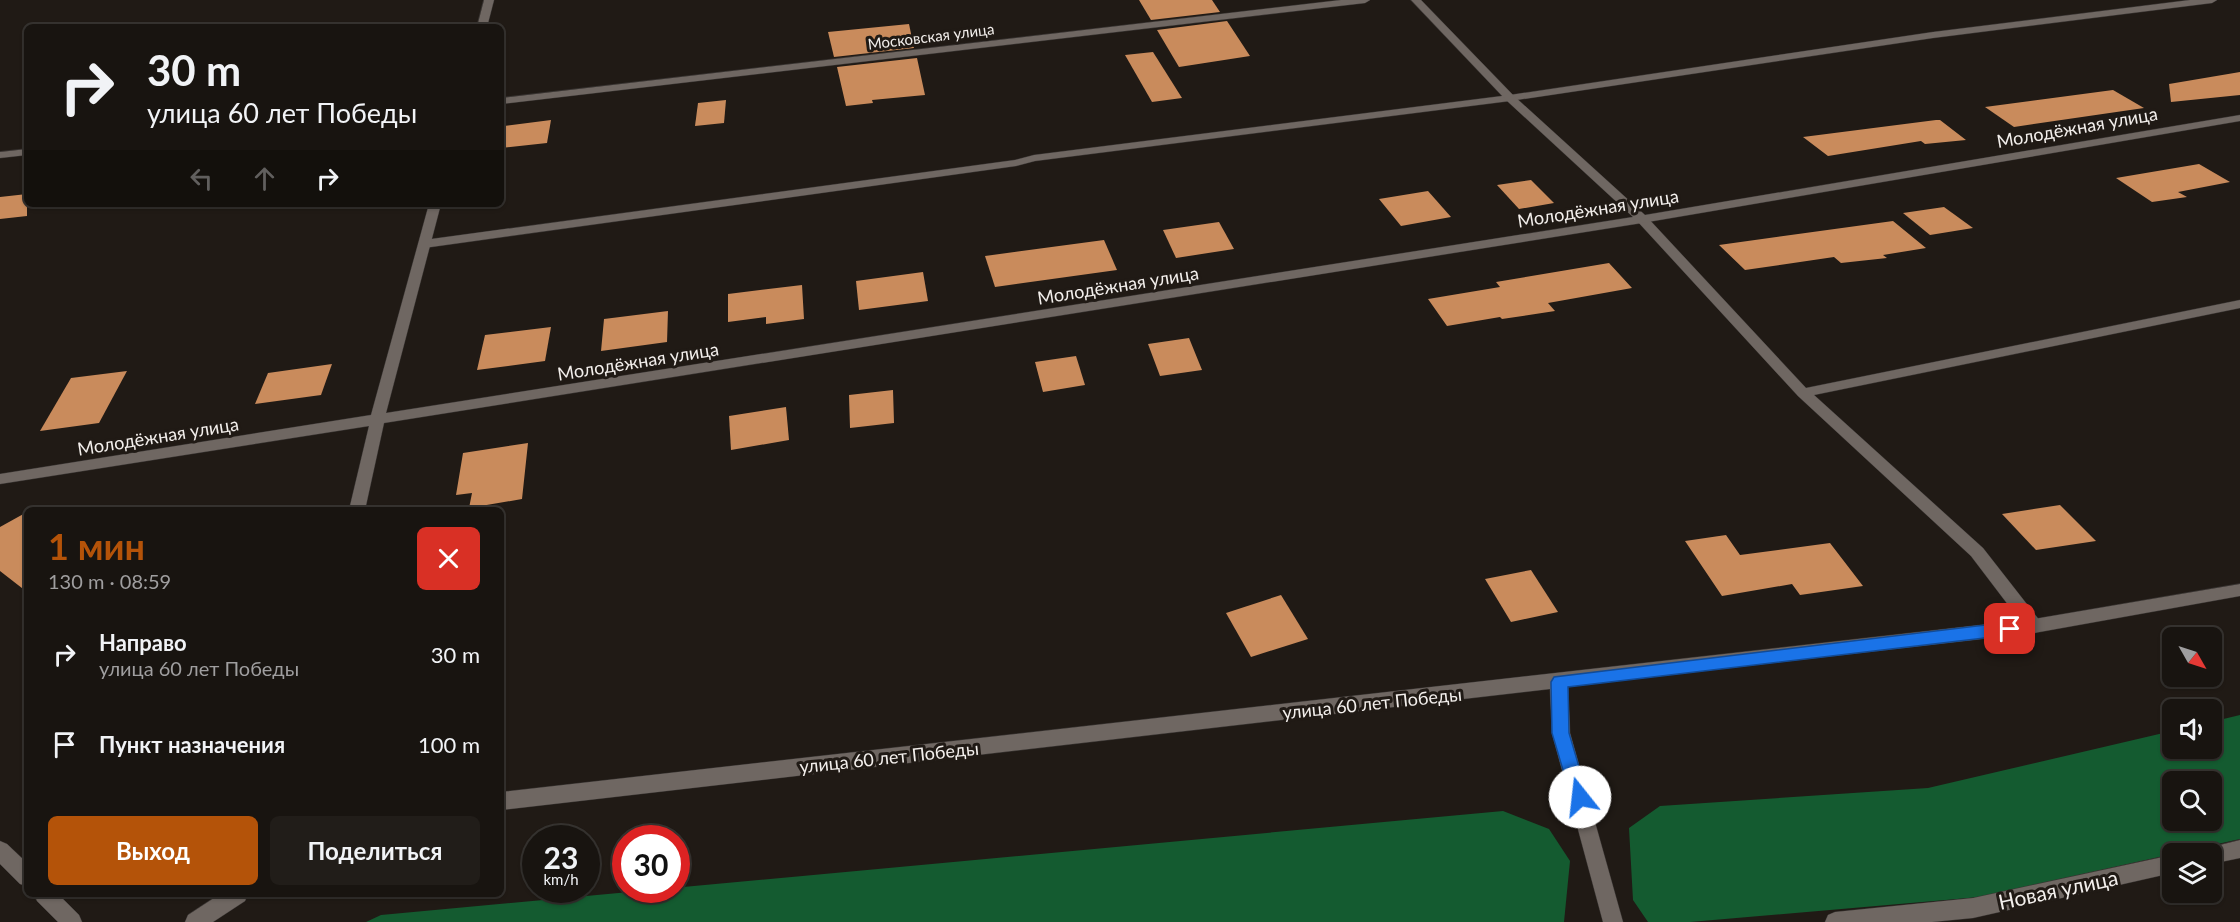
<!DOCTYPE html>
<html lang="ru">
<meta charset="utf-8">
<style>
body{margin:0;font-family:Lato,sans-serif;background:#211d19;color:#f1f3f6;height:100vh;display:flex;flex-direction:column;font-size:22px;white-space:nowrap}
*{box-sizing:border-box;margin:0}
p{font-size:20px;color:#9f9e9f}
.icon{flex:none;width:33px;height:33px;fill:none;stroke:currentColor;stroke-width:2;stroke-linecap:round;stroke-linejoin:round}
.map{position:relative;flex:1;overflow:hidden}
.drawer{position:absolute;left:24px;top:507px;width:480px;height:390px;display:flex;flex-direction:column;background:#181410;border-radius:9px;box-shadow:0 2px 4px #0004,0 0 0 2px #363330}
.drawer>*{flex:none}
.hud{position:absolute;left:24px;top:24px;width:480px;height:183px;border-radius:9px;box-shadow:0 2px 4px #0004,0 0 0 2px #363330;background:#181410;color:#f1f3f6;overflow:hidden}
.needle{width:39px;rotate:129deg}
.fabs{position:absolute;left:2162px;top:627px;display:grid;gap:12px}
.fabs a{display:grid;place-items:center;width:60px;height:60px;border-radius:9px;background:#181410;box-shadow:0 2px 4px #0004,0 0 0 2px #363330;font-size:30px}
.speed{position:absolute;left:522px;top:825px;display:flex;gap:12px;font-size:30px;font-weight:700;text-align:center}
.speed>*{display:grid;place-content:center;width:78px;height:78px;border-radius:50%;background:#181410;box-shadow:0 2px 4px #0004,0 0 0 2px #363330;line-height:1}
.speed small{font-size:15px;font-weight:400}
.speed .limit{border:9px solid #d22;background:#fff;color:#111}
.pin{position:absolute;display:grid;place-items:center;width:51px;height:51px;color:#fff;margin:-26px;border-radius:12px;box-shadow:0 3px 9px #0006}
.me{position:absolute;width:66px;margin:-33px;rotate:344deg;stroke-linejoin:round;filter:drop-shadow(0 0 4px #0008)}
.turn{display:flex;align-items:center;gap:21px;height:126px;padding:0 24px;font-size:27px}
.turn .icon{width:78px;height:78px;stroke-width:2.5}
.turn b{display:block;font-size:42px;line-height:51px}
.lanes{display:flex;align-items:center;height:57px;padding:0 24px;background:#0003;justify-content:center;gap:30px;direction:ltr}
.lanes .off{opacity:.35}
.round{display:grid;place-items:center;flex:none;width:63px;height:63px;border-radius:9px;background:#211d19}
.overview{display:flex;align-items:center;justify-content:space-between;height:102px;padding:0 24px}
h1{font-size:36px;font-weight:700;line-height:45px;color:#b45309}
.primary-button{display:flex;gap:12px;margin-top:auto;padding:12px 24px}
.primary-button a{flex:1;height:69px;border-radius:9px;background:#b45309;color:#fff;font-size:24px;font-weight:700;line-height:69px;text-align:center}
.primary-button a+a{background:#211d19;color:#f1f3f6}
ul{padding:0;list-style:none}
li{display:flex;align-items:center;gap:18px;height:90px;padding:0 24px}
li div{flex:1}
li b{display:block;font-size:22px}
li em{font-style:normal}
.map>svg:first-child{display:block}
.forest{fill:#145b30;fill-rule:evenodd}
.building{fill:#c98b5c}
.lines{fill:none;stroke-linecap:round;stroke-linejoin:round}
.service-casing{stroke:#383432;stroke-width:1}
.minor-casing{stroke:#383432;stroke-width:1}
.service{fill:#6f6762;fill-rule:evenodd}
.minor{fill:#6f6762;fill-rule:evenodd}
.route{fill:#1a73e8;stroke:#114b97;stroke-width:1.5}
.labels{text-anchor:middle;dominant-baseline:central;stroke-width:6;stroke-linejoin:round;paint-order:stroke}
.far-street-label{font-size:15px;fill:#f3efec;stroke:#201a15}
.street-label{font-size:18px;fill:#f3efec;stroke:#201a15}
.near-street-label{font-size:21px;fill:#f3efec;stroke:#201a15}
</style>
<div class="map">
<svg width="2240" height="922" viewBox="0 0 2240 922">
<rect width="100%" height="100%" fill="#201a15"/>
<g class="forest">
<path d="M 2240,715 L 2240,839 L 1980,897 L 1690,922 L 1648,922 L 1633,900 L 1629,828 L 1660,806 L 1928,788 L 2172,731 L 2172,748 L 2211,748 L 2211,722 ZM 2172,782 L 2211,782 L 2211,820 L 2172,820 Z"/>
<polygon points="1503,811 1549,829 1570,861 1564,922 366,922 381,915"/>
</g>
<g class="building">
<polygon points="1139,0 1212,0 1220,12 1151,20"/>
<polygon points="1227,21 1250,56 1179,67 1157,30"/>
<polygon points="909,24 914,48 834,57 828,32"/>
<polygon points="1153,52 1182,98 1152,102 1125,55"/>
<polygon points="917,58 925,95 872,100 873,103 846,106 837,67"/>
<polygon points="2240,72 2240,95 2171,102 2169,84"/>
<polygon points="2113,90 2144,108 2014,127 1985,107"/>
<polygon points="726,100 724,123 695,126 698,103"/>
<polygon points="551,120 547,143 501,148 504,126"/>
<polygon points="1936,120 1940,120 1966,140 1925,144 1921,141 1828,156 1803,137"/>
<polygon points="2199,164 2230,182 2178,192 2187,197 2152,202 2116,178"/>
<polygon points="1531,180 1554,203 1519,209 1497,185"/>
<polygon points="1428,191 1451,217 1401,226 1379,199"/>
<polygon points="27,194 27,216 0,219 0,197"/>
<polygon points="1944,207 1973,228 1930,235 1903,213"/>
<polygon points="1893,221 1926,248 1883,255 1887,258 1841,263 1834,257 1745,270 1719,245"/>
<polygon points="1219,222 1234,249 1176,258 1163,230"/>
<polygon points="1104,240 1117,270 995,287 985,256"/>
<polygon points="1609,263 1632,288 1548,303 1555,311 1502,319 1500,317 1447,326 1428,299 1500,287 1496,282"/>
<polygon points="923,272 928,301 859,310 856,281"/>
<polygon points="802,285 804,319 766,324 766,317 728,322 728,294"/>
<polygon points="668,311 667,342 601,351 604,319"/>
<polygon points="551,327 545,361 477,370 485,335"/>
<polygon points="1189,338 1202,370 1160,376 1148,344"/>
<polygon points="1076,356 1085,385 1043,392 1035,362"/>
<polygon points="332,364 321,395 255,404 268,373"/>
<polygon points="127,371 99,423 40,431 71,378"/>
<polygon points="893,390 894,423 850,428 849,395"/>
<polygon points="786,407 789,440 731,450 729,416"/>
<polygon points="528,443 522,499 469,508 472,493 456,495 463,453"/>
<polygon points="2060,505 2096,541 2036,550 2002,514"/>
<polygon points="27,512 27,592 0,571 0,527"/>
<polygon points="1726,535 1740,555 1830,543 1863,586 1800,595 1792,584 1722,596 1685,541"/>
<polygon points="1531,570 1558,612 1511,622 1485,579"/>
<polygon points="1281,595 1308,639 1251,657 1226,613"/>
</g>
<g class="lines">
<g class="service-casing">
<g id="service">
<polygon points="2190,0 2217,0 2212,3 1933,38 1510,101 1035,161 1016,166 424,248 418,244 424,240 1015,160 1034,155 1510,95 1933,32"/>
<polygon points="1642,215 1646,216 1806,388 2240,300 2240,308 1814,395 1983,548 2040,621 2043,626 2040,631 2034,633 2028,631 1971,556 1798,396 1638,222 1638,216"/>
</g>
</g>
<g class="minor-casing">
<g id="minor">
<polygon points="484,0 494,0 487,27 477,27"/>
<polygon points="1341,0 1370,0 1365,3 501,104 501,98"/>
<polygon points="1411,0 1421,0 1514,96 1645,215 2240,115 2240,121 1642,223 384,423 365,510 349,510 369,426 0,484 0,474 371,415 429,204 441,204 386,413 1633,217 1506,100"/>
<polygon points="27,149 27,155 0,158 0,152"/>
<polygon points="2240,584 2240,596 2034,633 1568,686 1570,733 1623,922 1603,922 1552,733 1550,689 501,810 501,792 2034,619"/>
<polygon points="2240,840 2240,858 2211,864 2211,854 2202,854 2204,849"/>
<polygon points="0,841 7,844 27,863 27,886 20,884 0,864"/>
<polygon points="2172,855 2172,873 1973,918 1932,922 1825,922 1828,915 1835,912 1973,898"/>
<polygon points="34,894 58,894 79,915 82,922 58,922 37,901"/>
<polygon points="220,894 248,894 245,901 213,922 185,922 188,915"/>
</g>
</g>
<use href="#service" class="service"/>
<use href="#minor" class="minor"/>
</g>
<polygon class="route" points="2010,622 2016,624 2018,629 2016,633 2010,635 1568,687 1569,733 1588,797 1586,802 1580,804 1573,802 1571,797 1552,733 1551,682 1554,677"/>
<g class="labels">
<g class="far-street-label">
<text transform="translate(931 36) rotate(-7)">Московская улица</text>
</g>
<g class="street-label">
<text transform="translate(2077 127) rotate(-10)">Молодёжная улица</text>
<text transform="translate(1598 208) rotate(-9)">Молодёжная улица</text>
<text transform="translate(1118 285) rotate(-9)">Молодёжная улица</text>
<text transform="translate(638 361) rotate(-9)">Молодёжная улица</text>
<text transform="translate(158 436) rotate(-9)">Молодёжная улица</text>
<text transform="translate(1372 703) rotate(-6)">улица 60 лет Победы</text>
<text transform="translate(889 757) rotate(-6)">улица 60 лет Победы</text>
</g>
<g class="near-street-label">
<text transform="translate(2058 889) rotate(-12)">Новая улица</text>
</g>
</g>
</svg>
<div class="fabs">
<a><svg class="needle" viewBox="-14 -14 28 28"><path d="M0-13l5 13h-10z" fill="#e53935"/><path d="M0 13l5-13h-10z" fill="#9f9e9f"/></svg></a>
<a><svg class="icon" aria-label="sound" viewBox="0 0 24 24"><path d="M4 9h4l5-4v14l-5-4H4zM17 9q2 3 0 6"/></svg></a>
<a><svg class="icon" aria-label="search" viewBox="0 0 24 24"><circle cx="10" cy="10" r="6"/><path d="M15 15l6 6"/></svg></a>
<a><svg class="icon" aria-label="layers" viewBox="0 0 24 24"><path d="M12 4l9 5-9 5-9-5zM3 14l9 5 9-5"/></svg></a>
</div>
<div class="speed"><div>23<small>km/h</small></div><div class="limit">30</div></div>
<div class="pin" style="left:2010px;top:629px;background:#d93025"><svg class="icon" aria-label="arrive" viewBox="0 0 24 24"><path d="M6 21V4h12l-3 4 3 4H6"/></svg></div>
<svg class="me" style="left:1580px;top:797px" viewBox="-20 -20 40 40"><circle r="19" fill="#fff"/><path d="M0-13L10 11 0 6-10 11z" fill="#1a73e8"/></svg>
<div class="hud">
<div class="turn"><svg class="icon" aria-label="right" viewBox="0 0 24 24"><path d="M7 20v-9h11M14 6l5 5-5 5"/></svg><div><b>30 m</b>улица 60 лет Победы</div></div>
<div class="lanes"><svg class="icon off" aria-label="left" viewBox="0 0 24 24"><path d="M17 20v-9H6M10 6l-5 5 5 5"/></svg><svg class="icon off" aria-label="ahead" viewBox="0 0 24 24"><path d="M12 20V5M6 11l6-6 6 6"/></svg><svg class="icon" aria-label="right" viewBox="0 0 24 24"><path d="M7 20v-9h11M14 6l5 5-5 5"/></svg></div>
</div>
<section class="drawer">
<div class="overview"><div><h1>1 мин</h1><p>130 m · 08:59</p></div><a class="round" style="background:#d93025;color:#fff"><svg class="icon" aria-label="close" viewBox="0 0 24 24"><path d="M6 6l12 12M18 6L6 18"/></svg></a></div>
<ul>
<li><svg class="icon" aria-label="right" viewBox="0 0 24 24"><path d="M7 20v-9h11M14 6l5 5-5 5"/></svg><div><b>Направо</b><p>улица 60 лет Победы</p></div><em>30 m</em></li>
<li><svg class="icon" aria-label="arrive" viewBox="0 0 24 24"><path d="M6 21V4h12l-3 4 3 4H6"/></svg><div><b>Пункт назначения</b></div><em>100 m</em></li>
</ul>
<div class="primary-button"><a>Выход</a><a>Поделиться</a></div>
</section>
</div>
